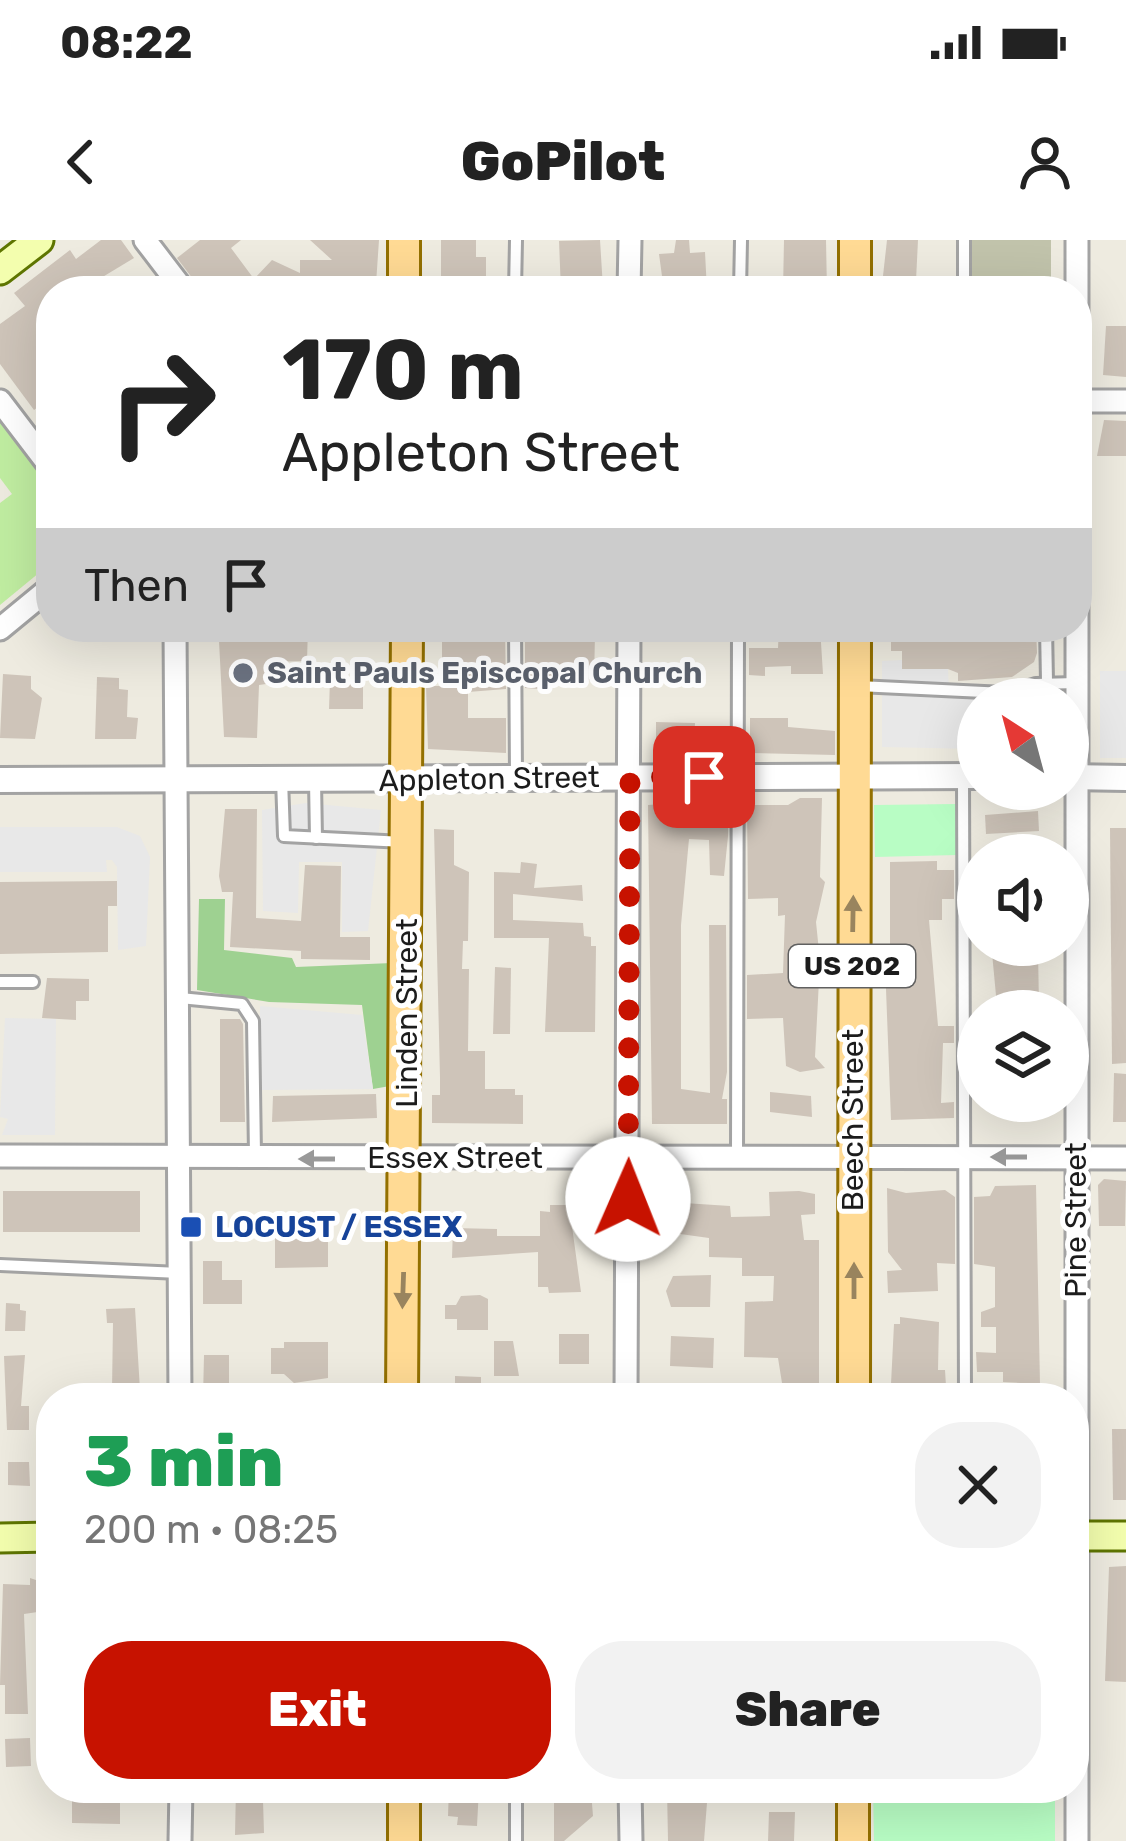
<!DOCTYPE html>
<meta charset="utf-8">
<style>
body{margin:0;font-family:Rubik,sans-serif;background:#f2f2f2;color:#222;height:100vh;display:flex;flex-direction:column;font-size:45px;white-space:nowrap}
*{box-sizing:border-box;margin:0}
p{font-size:39px;color:#767676}
.icon{flex:none;width:66px;height:66px;fill:none;stroke:currentColor;stroke-width:2;stroke-linecap:round;stroke-linejoin:round}
.map{position:relative;flex:1;overflow:hidden}
.panel{position:absolute;left:36px;top:1143px;width:1053px;height:420px;display:flex;flex-direction:column;background:#fff;border-radius:48px;box-shadow:0 12px 48px #0002}
.panel>*{flex:none}
.hud{position:absolute;left:36px;top:36px;width:1056px;height:366px;border-radius:48px;box-shadow:0 12px 48px #0002;background:#fff;color:#222;overflow:hidden}
.needle{width:78px;rotate:324deg}
.controls{position:absolute;left:957px;top:438px;display:grid;gap:24px}
.controls a{display:grid;place-items:center;width:132px;height:132px;border-radius:50%;background:#fff;box-shadow:0 12px 48px #0002;font-size:60px}
.pin{position:absolute;display:grid;place-items:center;width:102px;height:102px;color:#fff;margin:-51px;border-radius:24px;box-shadow:0 6px 18px #0006}
.me{position:absolute;width:132px;margin:-66px;rotate:1deg;stroke-linejoin:round;filter:drop-shadow(0 0 9px #0008)}
.turn{display:flex;align-items:center;gap:42px;height:252px;padding:0 48px;font-size:54px}
.turn .icon{width:156px;height:156px;stroke-width:2.5}
.turn b{display:block;font-size:84px;line-height:102px}
.then{display:flex;align-items:center;height:114px;padding:0 48px;background:#0003;gap:24px;font-size:45px}
.round{display:grid;place-items:center;flex:none;width:126px;height:126px;border-radius:48px;background:#f2f2f2}
.head{display:flex;align-items:center;justify-content:space-between;height:204px;padding:0 48px}
h1{font-size:72px;font-weight:800;line-height:90px;color:#1e9e55}
.cta{display:flex;gap:24px;margin-top:auto;padding:24px 48px}
.cta a{flex:1;height:138px;border-radius:48px;background:#c71200;color:#fff;font-size:48px;font-weight:800;line-height:138px;text-align:center}
.cta a+a{background:#f2f2f2;color:#222}
.status{display:flex;justify-content:space-between;align-items:center;height:84px;padding:0 60px;background:#fff;direction:ltr}
.status svg{height:33px;fill:currentColor}
header{display:flex;justify-content:space-between;align-items:center;height:156px;padding:0 48px;background:#fff;font-size:54px;font-weight:800}
.map>svg:first-child{display:block}
.construction{fill:#c1c3ab}
.grass{fill:#c0eda1}
.forest{fill:#9ed191}
.park{fill:#b8fdc4}
.parking{fill:#e8e8e8}
.building{fill:#cec4b9}
.lines{fill:none;stroke-linecap:round;stroke-linejoin:round}
.service-casing{stroke:#a3a3a3;stroke-width:16}
.minor-casing{stroke:#a3a3a3;stroke-width:27}
.tertiary-casing{stroke:#a3a3a3;stroke-width:30}
.secondary-casing{stroke:#5e7500;stroke-width:33}
.primary-casing{stroke:#937000;stroke-width:36}
.service{stroke:#fff;stroke-width:10}
.minor{stroke:#fff;stroke-width:21}
.tertiary{stroke:#fff;stroke-width:24}
.secondary{stroke:#f3feae;stroke-width:27}
.primary{stroke:#ffda94;stroke-width:30}
.oneway{fill:#99845e}
.oneway2{fill:#999}
.route{stroke:#c71200;stroke-width:21;stroke-dasharray:0 37.8}
.worship-dot{fill:#6b7280;stroke:#fff;stroke-width:4.5}
.transit-dot{fill:#1a4fb4;stroke:#fff;stroke-width:4.5}
.labels{text-anchor:middle;dominant-baseline:central;stroke-width:10;stroke-linejoin:round;paint-order:stroke}
.shield{fill:#fff;stroke:#606060;stroke-width:3}
.shield-label{font-size:27px;font-weight:bold;fill:#1c1c1c}
.worship-label{font-size:30px;font-weight:bold;fill:#5b616d;stroke:#fff;text-anchor:start}
.street-label{font-size:30px;fill:#1c1c1c;stroke:#fff}
.transit-label{font-size:30px;font-weight:bold;fill:#164399;stroke:#fff;text-anchor:start}
</style>
<div class="status"><b>08:22</b><svg viewBox="0 0 49 12"><path d="M0 12V9h3v3zM5 12V6h3v6zM10 12V3h3v9zM15 12V0h3v12zM26 1h20v11H26zM47 4h2v5h-2z"/></svg></div>
<header><svg class="icon" aria-label="back" viewBox="0 0 24 24"><path d="M15 5l-7 7 7 7"/></svg>GoPilot<svg class="icon" aria-label="person" viewBox="0 0 24 24"><circle cx="12" cy="8" r="4"/><path d="M4 21q1-7 8-7t8 7"/></svg></header>
<div class="map">
<svg width="1126" height="1601" viewBox="0 0 1126 1601">
<rect width="100%" height="100%" fill="#eeebe0"/>
<polygon class="construction" points="971,0 1051,0 1051,51 970,51"/>
<polygon class="grass" points="0,179 51,246 51,323 0,365 0,263 12,254 0,238"/>
<polygon class="forest" points="199,659 225,659 224,710 292,718 296,727 392,723 390,846 373,849 362,765 269,762 197,750"/>
<g class="park">
<polygon points="956,564 957,615 875,617 874,565"/>
<polygon points="873,1548 1055,1548 1055,1601 874,1601"/>
</g>
<g class="parking">
<polygon points="902,420 903,429 948,429 949,450 1054,450 1054,459 978,459 978,509 882,507 882,421"/>
<rect x="1100" y="431" width="26" height="87"/>
<polygon points="306,563 381,570 368,691 342,692 342,622 299,622 298,673 263,671 262,570"/>
<polygon points="0,587 117,587 140,596 150,617 146,706 118,710 117,627 112,620 106,620 107,632 0,632"/>
<polygon points="260,766 362,775 373,849 259,850"/>
<polygon points="5,778 56,779 55,895 2,895 8,879 0,877"/>
</g>
<g class="building">
<polygon points="101,0 121,0 134,18 86,47 83,42 70,51 51,51 51,157 34,170 0,124 0,84 25,66 14,53 70,10 76,19"/>
<polygon points="200,0 241,0 231,8 254,39 272,20 300,33 300,20 332,20 310,0 379,0 376,44 330,46 330,38 283,37 276,51 202,51 177,18"/>
<polygon points="441,0 476,0 476,17 486,17 486,39 441,42"/>
<polygon points="600,0 603,48 561,51 559,1"/>
<polygon points="676,0 689,0 690,13 705,12 707,51 664,51 659,14 674,13"/>
<polygon points="784,0 826,0 827,51 783,51"/>
<polygon points="887,0 918,0 916,41 883,36"/>
<polygon points="1106,86 1126,86 1126,137 1103,135"/>
<polygon points="1104,180 1126,181 1126,216 1097,216"/>
<polygon points="284,387 308,387 307,421 267,422 266,444 259,445 257,498 224,497 219,401 284,394"/>
<polygon points="442,387 505,387 506,449 468,452 468,478 506,478 506,513 428,509 426,446 442,446"/>
<polygon points="525,387 539,387 539,395 595,394 594,440 540,442 540,449 525,448"/>
<polygon points="779,387 820,387 823,434 791,434 791,426 765,427 765,436 749,435 749,408 778,408"/>
<polygon points="891,387 1036,387 1037,413 1034,422 1012,437 958,441 958,433 948,429 902,429 902,411 891,411"/>
<polygon points="3,434 31,436 31,449 42,458 35,499 0,498"/>
<polygon points="97,437 119,438 119,449 128,450 127,477 138,478 136,499 95,499"/>
<polygon points="330,440 363,441 363,469 329,469"/>
<polygon points="750,478 788,478 788,487 835,491 835,515 750,513"/>
<polygon points="656,482 695,483 694,509 656,508"/>
<polygon points="800,558 822,558 820,637 825,642 816,682 820,721 815,817 825,828 800,832 786,826 783,778 747,779 747,735 783,733 785,675 778,676 778,658 748,659 747,565 788,565"/>
<polygon points="702,561 728,564 728,596 724,636 710,635 709,600 689,599 681,685 681,849 710,853 709,685 726,685 727,832 722,859 727,859 727,884 652,884 648,565"/>
<polygon points="225,569 257,569 256,678 301,681 305,625 341,626 340,697 370,697 370,720 301,719 301,711 230,707 233,652 222,652 219,636"/>
<polygon points="1038,571 1039,591 986,594 985,575"/>
<polygon points="1110,588 1126,588 1126,823 1112,824"/>
<polygon points="434,589 454,590 454,625 469,632 468,701 463,701 462,729 469,729 468,811 485,811 485,849 515,849 515,855 523,855 523,884 432,883 432,855 440,855 440,837"/>
<polygon points="937,621 937,630 954,630 954,659 942,659 942,680 929,680 938,786 954,786 954,803 943,803 941,863 954,862 954,878 891,880 885,723 890,714 890,622"/>
<polygon points="521,622 537,624 534,648 582,645 583,661 513,654 513,680 583,683 584,696 591,697 591,706 596,706 595,792 545,792 549,698 494,698 494,632 520,633"/>
<polygon points="117,641 117,666 108,666 108,712 0,714 0,642"/>
<polygon points="1021,707 1021,713 1038,711 1039,766 997,766 992,713"/>
<polygon points="495,727 511,728 510,794 493,794"/>
<polygon points="47,738 89,739 89,761 76,761 76,780 42,778"/>
<polygon points="220,779 240,779 243,784 245,882 220,882"/>
<polygon points="1114,833 1126,834 1126,882 1113,882"/>
<polygon points="770,852 811,856 812,877 770,872"/>
<polygon points="376,854 377,878 272,882 273,856"/>
<polygon points="1104,939 1126,941 1125,986 1099,986 1098,945"/>
<polygon points="1036,945 1040,1144 1003,1142 1003,1132 977,1132 976,1112 996,1113 996,1087 981,1087 981,1072 995,1067 995,1027 974,1024 974,957 990,956 995,946"/>
<polygon points="887,948 906,953 945,950 955,957 955,1024 937,1023 938,1051 888,1053 887,1031 902,1030 888,1012"/>
<rect x="3" y="951" width="137" height="41"/>
<polygon points="799,951 815,954 815,974 801,975 804,1000 819,1000 819,1158 792,1158 792,1144 782,1143 778,1118 744,1117 745,1062 773,1061 774,1036 742,1036 742,1018 709,1017 709,998 673,993 672,968 684,967 684,963 730,966 731,977 770,976 769,952"/>
<polygon points="550,965 567,965 570,972 581,1052 549,1053 548,1047 538,1047 538,1012 452,1018 453,988 497,989 497,996 540,996 540,971 550,972"/>
<polygon points="275,992 328,992 328,1027 275,1028"/>
<polygon points="203,1021 222,1021 222,1040 242,1040 242,1064 203,1064"/>
<polygon points="711,1035 710,1067 671,1067 666,1051 673,1036"/>
<polygon points="480,1055 488,1059 488,1090 457,1090 457,1079 445,1079 445,1065 456,1065 461,1056"/>
<polygon points="6,1063 20,1064 20,1070 26,1071 25,1091 5,1091"/>
<polygon points="135,1068 140,1150 112,1150 113,1083 107,1083 106,1069"/>
<polygon points="900,1077 939,1082 938,1130 945,1130 946,1146 939,1155 898,1158 891,1144 894,1084 900,1084"/>
<rect x="559" y="1094" width="30" height="30"/>
<polygon points="671,1096 714,1098 713,1128 670,1126"/>
<polygon points="494,1101 513,1101 519,1136 494,1136"/>
<polygon points="284,1102 328,1102 328,1138 294,1143 284,1134 271,1134 271,1108 284,1108"/>
<polygon points="25,1115 21,1166 29,1166 29,1190 7,1190 4,1116"/>
<polygon points="204,1115 229,1115 229,1158 203,1158"/>
<polygon points="455,1136 481,1137 481,1158 455,1158"/>
<polygon points="1112,1189 1126,1189 1126,1260 1113,1260"/>
<polygon points="8,1222 29,1222 30,1246 8,1245"/>
<polygon points="1126,1326 1126,1442 1105,1441 1109,1327"/>
<polygon points="30,1338 51,1345 51,1370 24,1374 28,1474 5,1474 5,1445 0,1445 3,1344 30,1345"/>
<polygon points="30,1498 31,1526 6,1527 5,1499"/>
<polygon points="236,1548 254,1548 254,1561 263,1560 264,1593 235,1595"/>
<polygon points="449,1548 479,1548 477,1586 457,1585 458,1577 448,1576"/>
<polygon points="667,1549 708,1550 704,1601 668,1601"/>
<polygon points="554,1551 591,1551 593,1576 564,1601 554,1601"/>
<polygon points="83,1552 120,1555 120,1584 72,1583 72,1557 83,1557"/>
<polygon points="769,1572 795,1572 794,1601 768,1601"/>
</g>
<g class="lines">
<g class="service-casing">
<g id="service">
<polyline points="964,0 964,51"/>
<polyline points="515,51 516,0"/>
<polyline points="740,51 741,0"/>
<polyline points="515,387 516,535"/>
<polyline points="1046,387 1047,442"/>
<polyline points="858,446 1005,453 1036,444 1077,443"/>
<polyline points="963,537 965,1158"/>
<polyline points="282,539 284,596 404,602"/>
<polyline points="315,541 316,598"/>
<polyline points="0,742 33,742"/>
<polyline points="180,758 242,764 253,781 255,915"/>
<polyline points="737,917 738,387"/>
<polyline points="0,1025 180,1033"/>
<polyline points="745,1548 745,1554"/>
<polyline points="516,1601 516,1548"/>
</g>
</g>
<g class="minor-casing">
<g id="minor">
<polyline points="145,0 184,51"/>
<polyline points="629,51 630,0"/>
<polyline points="0,161 51,228"/>
<polyline points="1077,161 1126,161"/>
<polyline points="175,387 180,1158"/>
<polyline points="0,389 51,347"/>
<polyline points="0,916 1126,918"/>
<polyline points="626,1158 629,387"/>
<polyline points="630,1548 631,1601"/>
<polyline points="180,1601 181,1548"/>
<polyline points="1077,1601 1077,0"/>
</g>
</g>
<g class="tertiary-casing">
<g id="tertiary">
<polyline points="1068,537 1126,538"/>
<polyline points="0,540 978,536"/>
</g>
</g>
<g class="secondary-casing">
<g id="secondary">
<polyline points="0,30 39,0"/>
<polyline points="1074,1296 1126,1296"/>
<polyline points="0,1298 51,1297"/>
</g>
</g>
<g class="primary-casing">
<g id="primary">
<polyline points="404,51 404,0"/>
<polyline points="855,51 855,0"/>
<polyline points="402,1158 407,387"/>
<polyline points="854,1158 855,387"/>
<polyline points="853,1548 853,1601"/>
<polyline points="404,1601 404,1548"/>
</g>
</g>
<use href="#service" class="service"/>
<use href="#minor" class="minor"/>
<use href="#tertiary" class="tertiary"/>
<use href="#secondary" class="secondary"/>
<use href="#primary" class="primary"/>
</g>
<defs><path id="oneway-solid" d="M-6-.8H1V-3.2L6.5 0L1 3.2V.8H-6Z" transform="scale(3)"/></defs>
<g class="oneway">
<use href="#oneway-solid" transform="translate(853 674) rotate(-89)"/>
<use href="#oneway-solid" transform="translate(854 1041) rotate(-90)"/>
<use href="#oneway-solid" transform="translate(403 1050) rotate(92)"/>
</g>
<g class="oneway2">
<use href="#oneway-solid" transform="translate(1009 917) rotate(-180)"/>
<use href="#oneway-solid" transform="translate(317 919) rotate(-180)"/>
</g>
<g class="lines">
<polyline class="route" points="628,959 630,537 704,537"/>
</g>
<circle class="worship-dot" cx="243" cy="433" r="12"/>
<rect class="transit-dot" x="179" y="975" width="24" height="24" rx="6"/>
<g class="labels">
<rect class="shield" x="789" y="705" width="126" height="42" rx="9"/>
<g class="shield-label">
<text x="852" y="726">US 202</text>
</g>
<g class="worship-label">
<text x="267" y="433">Saint Pauls Episcopal Church</text>
</g>
<g class="street-label">
<text transform="translate(489 539) rotate(-1)">Appleton Street</text>
<text transform="translate(407 773) rotate(-90)">Linden Street</text>
<text transform="translate(853 880) rotate(-90)">Beech Street</text>
<text x="455" y="918">Essex Street</text>
<text transform="translate(1076 980) rotate(-90)">Pine Street</text>
</g>
<g class="transit-label">
<text x="215" y="987">LOCUST / ESSEX</text>
</g>
</g>
</svg>
<div class="controls">
<a><svg class="needle" viewBox="-14 -14 28 28"><path d="M0-13l5 13h-10z" fill="#e53935"/><path d="M0 13l5-13h-10z" fill="#767676"/></svg></a>
<a><svg class="icon" aria-label="sound" viewBox="0 0 24 24"><path d="M4 9h4l5-4v14l-5-4H4zM17 9q2 3 0 6"/></svg></a>
<a><svg class="icon" aria-label="layers" viewBox="0 0 24 24"><path d="M12 4l9 5-9 5-9-5zM3 14l9 5 9-5"/></svg></a>
</div>
<div class="pin" style="left:704px;top:537px;background:#d93025"><svg class="icon" aria-label="arrive" viewBox="0 0 24 24"><path d="M6 21V4h12l-3 4 3 4H6"/></svg></div>
<svg class="me" style="left:628px;top:959px" viewBox="-20 -20 40 40"><circle r="19" fill="#fff"/><path d="M0-13L10 11 0 6-10 11z" fill="#c71200"/></svg>
<div class="hud">
<div class="turn"><svg class="icon" aria-label="right" viewBox="0 0 24 24"><path d="M7 20v-9h11M14 6l5 5-5 5"/></svg><div><b>170 m</b>Appleton Street</div></div>
<div class="then">Then<svg class="icon" aria-label="arrive" viewBox="0 0 24 24"><path d="M6 21V4h12l-3 4 3 4H6"/></svg></div>
</div>
<section class="panel">
<div class="head"><div><h1>3 min</h1><p>200 m · 08:25</p></div><a class="round"><svg class="icon" aria-label="close" viewBox="0 0 24 24"><path d="M6 6l12 12M18 6L6 18"/></svg></a></div>
<div class="cta"><a>Exit</a><a>Share</a></div>
</section>
</div>
